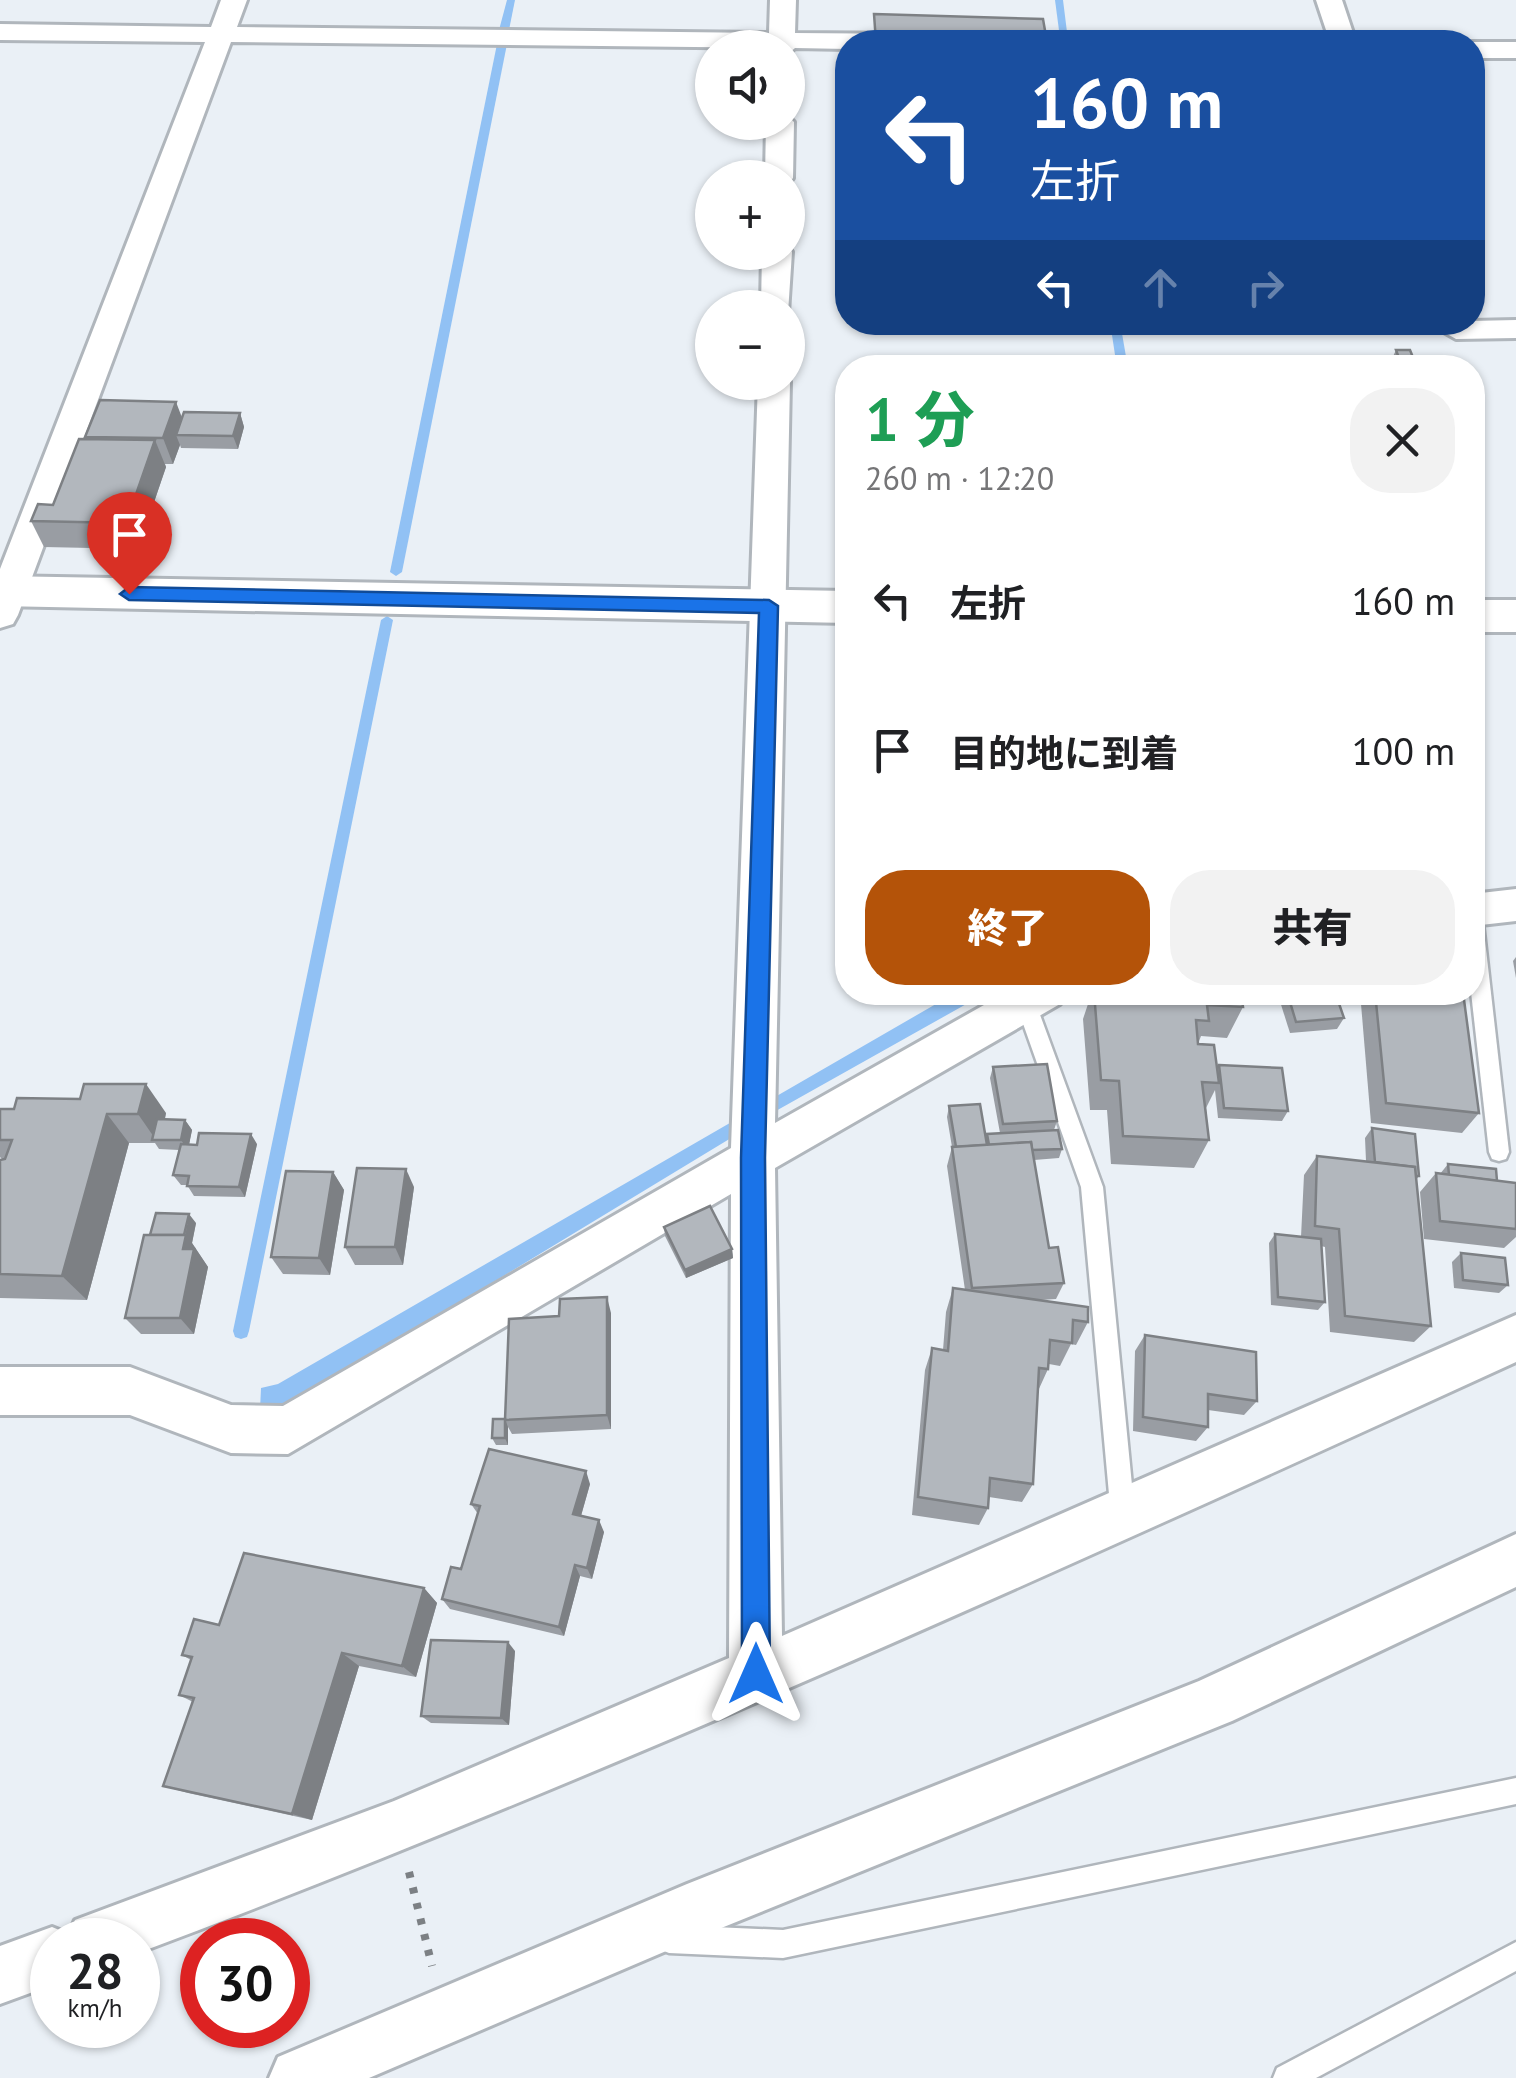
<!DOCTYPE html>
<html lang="ja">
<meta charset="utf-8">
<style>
body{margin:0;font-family:"PT Sans","Noto Sans JP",sans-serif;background:#f2f2f2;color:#202124;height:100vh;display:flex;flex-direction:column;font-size:38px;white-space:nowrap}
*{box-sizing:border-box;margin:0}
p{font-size:32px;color:#757577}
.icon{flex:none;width:55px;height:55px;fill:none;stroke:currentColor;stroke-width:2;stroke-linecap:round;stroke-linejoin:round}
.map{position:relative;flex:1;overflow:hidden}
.side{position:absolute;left:835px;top:355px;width:650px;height:650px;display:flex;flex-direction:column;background:#fff;border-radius:40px;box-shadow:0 2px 8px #0004}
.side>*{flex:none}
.banner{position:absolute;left:835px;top:30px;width:650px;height:305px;border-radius:40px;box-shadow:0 2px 8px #0004;background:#1a4fa0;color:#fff;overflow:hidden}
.buttons{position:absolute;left:695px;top:30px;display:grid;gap:20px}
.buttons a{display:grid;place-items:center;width:110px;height:110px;border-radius:50%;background:#fff;box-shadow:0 2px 8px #0004;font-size:50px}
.speed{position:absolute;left:30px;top:1918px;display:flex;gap:20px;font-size:50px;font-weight:700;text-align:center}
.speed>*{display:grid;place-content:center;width:130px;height:130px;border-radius:50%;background:#fff;box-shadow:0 2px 8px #0004;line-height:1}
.speed small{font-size:25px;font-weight:400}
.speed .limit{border:15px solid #d22;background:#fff;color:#111}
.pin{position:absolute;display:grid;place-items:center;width:85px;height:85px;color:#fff;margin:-102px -42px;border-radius:50% 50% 50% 0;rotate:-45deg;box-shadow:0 0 10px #0007}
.pin .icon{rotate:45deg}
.me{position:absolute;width:110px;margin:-55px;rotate:0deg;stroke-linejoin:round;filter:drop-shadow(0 0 8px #0008)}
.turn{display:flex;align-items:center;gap:35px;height:210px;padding:0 30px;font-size:45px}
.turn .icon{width:130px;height:130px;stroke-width:2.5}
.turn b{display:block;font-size:70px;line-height:85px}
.lanes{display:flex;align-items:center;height:95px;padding:0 30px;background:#0003;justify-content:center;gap:50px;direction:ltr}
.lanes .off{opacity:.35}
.round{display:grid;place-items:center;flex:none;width:105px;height:105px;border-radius:40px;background:#f2f2f2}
.head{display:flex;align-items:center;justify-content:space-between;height:170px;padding:0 30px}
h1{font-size:60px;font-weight:800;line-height:75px;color:#1e9e55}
.cta{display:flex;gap:20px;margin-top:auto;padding:20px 30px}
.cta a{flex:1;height:115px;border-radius:40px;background:#b45309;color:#fff;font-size:40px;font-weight:800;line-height:115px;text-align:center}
.cta a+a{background:#f2f2f2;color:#202124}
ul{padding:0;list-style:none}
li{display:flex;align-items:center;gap:30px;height:150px;padding:0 30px}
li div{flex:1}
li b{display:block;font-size:38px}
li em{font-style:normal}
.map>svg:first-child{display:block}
.water{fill:#91c1f4}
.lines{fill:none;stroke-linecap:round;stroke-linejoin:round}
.stream{fill:#91c1f4;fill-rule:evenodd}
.service-casing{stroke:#b0b6bc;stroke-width:5}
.minor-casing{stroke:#b0b6bc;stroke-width:6}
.tertiary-casing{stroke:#b0b6bc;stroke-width:6}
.path{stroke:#7c8084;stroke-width:8;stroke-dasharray:6 10;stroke-linecap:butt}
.service{fill:#fff;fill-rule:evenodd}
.minor{fill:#fff;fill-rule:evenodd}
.tertiary{fill:#fff;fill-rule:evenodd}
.wall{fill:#999da3}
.shaded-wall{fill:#7d8084}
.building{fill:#b2b7bd;stroke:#7d8084;stroke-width:2.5}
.route{fill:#1a73e8;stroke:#114b97;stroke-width:2.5}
</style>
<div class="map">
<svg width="1516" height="2078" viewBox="0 0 1516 2078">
<rect width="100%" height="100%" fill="#eaf0f6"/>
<polygon class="water" points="955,993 986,993 774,1112 279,1412 260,1410 261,1388 278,1384"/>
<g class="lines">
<g class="stream">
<polygon points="507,0 515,0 509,30 504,33 499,30"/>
<polygon points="1055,0 1063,0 1068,40 1060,38"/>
<polygon points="502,41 507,44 402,572 396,576 390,572 497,44"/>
<polygon points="1110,322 1120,322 1128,368 1117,368"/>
<polygon points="387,616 393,620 249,1331 247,1337 241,1339 235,1337 233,1331 381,620"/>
</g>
<g class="service-casing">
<g id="service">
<polygon points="1472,906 1482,914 1509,1152 1506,1159 1499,1161 1492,1159 1489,1152 1471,992"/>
<polygon points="1025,993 1032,995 1035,1001 1103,1187 1135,1516 1131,1524 1123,1528 1115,1524 1111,1516 1081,1187 1015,1001 1018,995"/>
<polygon points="1516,1778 1516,1804 783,1958 669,1953 659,1949 655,1939 659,1929 669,1925 783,1930"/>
<polygon points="1516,1942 1516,1971 1316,2078 1273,2078 1277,2068"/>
</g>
</g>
<g class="minor-casing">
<g id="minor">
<polygon points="221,0 247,0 237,27 769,33 770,0 796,0 795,33 919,34 932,42 848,42 848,49 795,48 788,54 788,48 231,42 18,615 13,624 0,628 0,569 205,42 0,40 0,24 211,27"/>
<polygon points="1316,0 1342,0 1356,42 1330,42"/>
<polygon points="1471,42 1516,42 1516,58 1472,58"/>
<polygon points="788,116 794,122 793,178 788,184 788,178 765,178 766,122 788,122"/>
<polygon points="788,246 792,252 788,313 788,308 761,308 762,252 788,252"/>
<polygon points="1516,320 1516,338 1456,339 1426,322"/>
<path d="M 788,379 L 790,382 L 775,1123 L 1007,992 L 1066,992 L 1060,1004 L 775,1168 L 782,1636 L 1516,1315 L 1516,1362 C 1061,1570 606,1777 138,1953 L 138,1940 L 52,1940 L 52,1985 L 0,2004 L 0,1946 L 52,1927 L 69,1934 L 75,1920 L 394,1801 L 729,1658 L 731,1194 L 288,1454 L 231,1453 L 130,1415 L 0,1415 L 0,1367 L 130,1367 L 231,1405 L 283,1406 L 731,1148 L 758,382 L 788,382 Z"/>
<polygon points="1516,889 1516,921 1472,926 1472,894"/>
<polygon points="1516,1534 1516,1587 1232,1721 699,1937 369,2078 269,2078 278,2057 687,1884 1199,1681"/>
</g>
</g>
<g class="tertiary-casing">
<g id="tertiary">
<polygon points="0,576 848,591 848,623 0,606"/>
<rect x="1472" y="600" width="44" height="32"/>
</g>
</g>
<polyline class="path" points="409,1872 432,1966"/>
<use href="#service" class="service"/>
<use href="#minor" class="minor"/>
<use href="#tertiary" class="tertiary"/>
</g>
<g class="wall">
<polygon points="1396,350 1414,360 1411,368 1392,368 1390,363"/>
<polygon points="240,413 244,427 238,449 181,448 180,445 173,464 165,464 166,467 138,549 44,547 31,521 53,505 86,439 85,437 182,418"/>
<polygon points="1516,957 1516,978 1513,961"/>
<polygon points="1092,992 1241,992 1243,1007 1227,1038 1201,1036 1198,1044 1217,1068 1219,1065 1288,1111 1282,1121 1218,1118 1215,1090 1206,1108 1209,1140 1194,1168 1111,1164 1107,1110 1090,1110 1083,1019"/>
<polygon points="1277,992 1335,992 1344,1018 1337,1029 1290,1033"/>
<polygon points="1360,992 1463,992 1479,1113 1462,1133 1371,1123"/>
<polygon points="993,1067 1057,1121 1054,1130 1062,1149 1059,1158 1034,1160 1049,1248 1064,1283 1056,1299 1040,1300 1088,1322 1076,1345 1071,1344 1060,1366 1049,1364 1048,1369 1038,1391 1033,1484 1022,1502 989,1497 988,1508 979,1525 912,1515 925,1370 932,1348 943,1350 946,1312 953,1288 965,1290 947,1166 952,1147 947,1117 949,1106 986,1139 987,1134 1000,1133 990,1078"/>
<polygon points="0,1109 166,1113 165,1119 185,1120 192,1130 189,1144 257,1144 245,1197 194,1196 187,1185 181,1185 173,1175 179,1150 159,1149 155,1143 129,1143 87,1300 0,1298 0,1160 3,1160 0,1157"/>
<polygon points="1372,1128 1419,1176 1416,1180 1431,1326 1414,1342 1330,1332 1325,1247 1321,1246 1325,1302 1318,1310 1271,1305 1269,1243 1275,1234 1301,1237 1304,1175 1317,1156 1366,1161 1365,1138"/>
<polygon points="1448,1164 1497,1181 1516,1183 1516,1237 1504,1248 1424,1239 1420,1192 1436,1173 1440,1174"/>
<polygon points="333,1172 344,1190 330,1275 283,1274 271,1257"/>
<polygon points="414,1187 403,1265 355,1265 345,1247"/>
<polygon points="196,1223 192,1243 208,1267 194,1334 141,1334 125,1318 150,1235"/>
<polygon points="664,1227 732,1249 733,1258 686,1278 665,1236"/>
<polygon points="1461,1253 1508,1285 1499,1293 1454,1288 1452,1262"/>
<polygon points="611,1313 611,1429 512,1434 508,1427 508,1445 496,1445 492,1438 505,1419"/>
<polygon points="1145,1335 1257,1401 1244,1415 1208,1410 1208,1427 1196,1441 1133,1431 1135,1351"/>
<polygon points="590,1484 581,1516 604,1532 592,1579 580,1576 564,1636 450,1609 442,1599 461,1569 478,1514 471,1504"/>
<polygon points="424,1588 437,1603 416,1677 359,1666 312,1820 188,1793 163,1786 193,1702 179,1695 191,1660 182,1655 219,1625"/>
<polygon points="515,1651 509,1725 431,1723 421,1716"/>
</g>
<g class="shaded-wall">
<polygon points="176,402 186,428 176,435 180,445 173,464 163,438"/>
<polygon points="240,413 244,427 238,449 233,436"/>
<polygon points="155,440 166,467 138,549 126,523"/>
<polygon points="146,1084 166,1113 160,1140 156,1140 138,1114"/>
<polygon points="107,1114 129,1143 87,1300 62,1276"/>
<polygon points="185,1120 192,1130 188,1150 181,1140"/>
<polygon points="251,1134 257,1144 245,1197 239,1187"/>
<polygon points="406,1169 414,1187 403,1265 395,1247"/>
<polygon points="333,1172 344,1190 330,1275 319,1258"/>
<polygon points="189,1214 196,1223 192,1243 208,1267 194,1334 180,1318 183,1249"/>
<polygon points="732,1249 733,1258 686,1278 685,1270"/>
<polygon points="607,1297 611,1313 611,1429 607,1415"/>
<polygon points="505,1419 508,1427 508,1445 505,1438"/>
<polygon points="586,1471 590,1484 578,1526 573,1514"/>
<polygon points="599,1520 604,1532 592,1579 587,1568"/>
<polygon points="575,1565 580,1576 564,1636 559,1627"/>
<polygon points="424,1588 437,1603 416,1677 402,1666"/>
<polygon points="508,1642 515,1651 509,1725 501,1718"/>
<polygon points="342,1653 359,1666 312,1820 292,1814"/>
</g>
<g class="building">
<polygon points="874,14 1043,19 1047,42 876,42"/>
<polygon points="1396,350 1410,350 1414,360 1400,361"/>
<polygon points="100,400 176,402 163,438 85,437"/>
<polygon points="184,412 240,413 233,436 176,435"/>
<polygon points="79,439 155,440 126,523 31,521 38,504 53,505"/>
<polygon points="1094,992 1241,992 1243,1007 1207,1005 1209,1021 1196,1020 1198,1044 1214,1045 1219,1083 1202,1082 1209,1140 1123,1136 1119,1081 1101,1080"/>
<polygon points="1287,992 1335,992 1344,1018 1296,1022"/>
<polygon points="1375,992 1463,992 1479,1113 1386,1103"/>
<polygon points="1047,1064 1057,1121 1003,1124 993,1067"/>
<polygon points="1219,1065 1282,1068 1288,1111 1224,1108"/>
<polygon points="84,1084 146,1084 138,1114 107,1114 62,1276 0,1274 0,1160 5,1159 12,1140 0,1140 0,1109 14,1109 17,1098 80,1099"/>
<polygon points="980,1104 987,1145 956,1147 949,1106"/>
<polygon points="157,1119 185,1120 181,1140 152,1140"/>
<polygon points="1372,1128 1415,1134 1419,1176 1415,1176 1415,1167 1375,1162"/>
<polygon points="1058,1130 1062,1149 1032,1150 1031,1142 989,1145 987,1134"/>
<polygon points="199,1133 251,1134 239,1187 187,1186 189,1176 173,1175 181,1144 197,1145"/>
<polygon points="1031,1142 1049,1248 1058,1247 1064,1283 972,1288 952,1147"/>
<polygon points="1317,1156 1415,1167 1431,1326 1345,1316 1339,1229 1315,1226"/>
<polygon points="1448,1164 1496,1169 1497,1181 1449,1175"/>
<polygon points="357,1168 406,1169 395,1247 345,1247"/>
<polygon points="286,1171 333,1172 319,1258 271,1257"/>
<polygon points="1436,1173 1516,1183 1516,1229 1440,1221"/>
<polygon points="710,1206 732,1249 685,1270 664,1227"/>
<polygon points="156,1213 189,1214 184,1235 150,1235"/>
<polygon points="1275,1234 1321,1239 1325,1302 1278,1297"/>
<polygon points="144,1235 186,1235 183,1249 194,1249 180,1318 125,1318"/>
<polygon points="1461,1253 1505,1258 1508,1285 1463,1280"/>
<polygon points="953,1288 1088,1307 1088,1322 1073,1320 1072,1343 1050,1340 1048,1369 1039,1368 1033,1484 990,1478 988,1508 918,1497 932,1348 948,1351"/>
<polygon points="607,1297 607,1415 505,1420 509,1319 559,1316 560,1299"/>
<polygon points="1145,1335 1256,1352 1257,1401 1208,1394 1208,1427 1143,1417"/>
<polygon points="493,1419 505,1419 505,1438 492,1438"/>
<polygon points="489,1449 586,1471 573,1514 599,1520 587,1568 575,1565 559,1627 442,1599 451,1567 461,1569 480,1506 471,1504"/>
<polygon points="244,1553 424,1588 402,1666 342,1653 292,1814 163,1786 194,1698 179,1695 192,1657 182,1655 194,1619 219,1625"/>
<polygon points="431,1640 508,1642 501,1718 421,1716"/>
</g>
<polygon class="route" points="129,587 769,600 778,606 765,1158 770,1674 766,1684 756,1688 746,1684 742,1674 741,1158 759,613 129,600 120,594"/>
</svg>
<div class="buttons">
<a><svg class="icon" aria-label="sound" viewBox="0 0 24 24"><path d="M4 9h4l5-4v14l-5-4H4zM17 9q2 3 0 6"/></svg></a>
<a>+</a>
<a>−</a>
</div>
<div class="speed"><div>28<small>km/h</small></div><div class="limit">30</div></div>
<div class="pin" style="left:129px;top:594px;background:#d93025"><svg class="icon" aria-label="arrive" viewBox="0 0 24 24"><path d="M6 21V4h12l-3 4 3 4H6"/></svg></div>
<svg class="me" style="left:756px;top:1674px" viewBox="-20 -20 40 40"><path d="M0-17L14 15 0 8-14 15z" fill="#1a73e8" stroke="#fff" stroke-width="4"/></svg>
<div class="banner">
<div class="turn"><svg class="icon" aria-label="left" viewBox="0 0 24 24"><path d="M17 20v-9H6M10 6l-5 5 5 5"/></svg><div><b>160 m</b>左折</div></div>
<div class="lanes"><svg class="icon" aria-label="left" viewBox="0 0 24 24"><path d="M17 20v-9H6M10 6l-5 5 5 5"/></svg><svg class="icon off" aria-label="ahead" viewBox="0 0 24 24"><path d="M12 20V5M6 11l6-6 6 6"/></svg><svg class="icon off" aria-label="right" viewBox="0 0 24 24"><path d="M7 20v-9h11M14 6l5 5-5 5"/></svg></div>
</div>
<section class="side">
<div class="head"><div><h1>1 分</h1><p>260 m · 12:20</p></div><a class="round"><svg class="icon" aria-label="close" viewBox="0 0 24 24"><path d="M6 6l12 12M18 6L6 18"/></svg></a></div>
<ul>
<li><svg class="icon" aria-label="left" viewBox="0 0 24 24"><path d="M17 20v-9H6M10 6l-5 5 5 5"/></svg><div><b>左折</b></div><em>160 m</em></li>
<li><svg class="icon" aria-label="arrive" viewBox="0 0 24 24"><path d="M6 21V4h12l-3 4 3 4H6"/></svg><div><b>目的地に到着</b></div><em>100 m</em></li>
</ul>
<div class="cta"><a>終了</a><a>共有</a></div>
</section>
</div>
